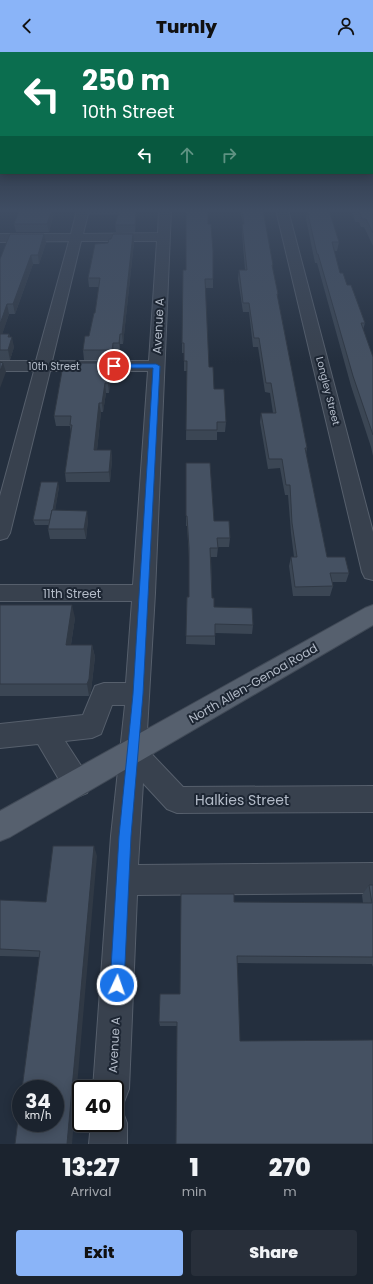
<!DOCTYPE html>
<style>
body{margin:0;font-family:Poppins,sans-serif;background:#282f3a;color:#f1f3f6;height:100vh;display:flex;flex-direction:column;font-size:15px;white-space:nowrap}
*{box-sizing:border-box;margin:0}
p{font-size:13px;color:#a0a4aa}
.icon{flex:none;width:22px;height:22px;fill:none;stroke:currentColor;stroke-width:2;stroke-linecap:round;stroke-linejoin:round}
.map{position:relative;height:1092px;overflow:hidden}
.sheet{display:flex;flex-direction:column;background:#1b232e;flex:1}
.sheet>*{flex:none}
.guide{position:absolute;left:0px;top:0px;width:373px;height:122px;box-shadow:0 2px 10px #0003,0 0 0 1px #39404a;background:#0b6e4f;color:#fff;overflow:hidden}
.speed{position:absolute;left:12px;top:1028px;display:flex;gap:8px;font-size:20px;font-weight:700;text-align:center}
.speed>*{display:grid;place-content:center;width:52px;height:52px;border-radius:50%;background:#1b232e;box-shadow:0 2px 10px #0003,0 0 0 1px #39404a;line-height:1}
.speed small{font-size:10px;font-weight:400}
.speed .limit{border:2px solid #111;border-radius:6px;background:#fff;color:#111}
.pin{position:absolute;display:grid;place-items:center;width:34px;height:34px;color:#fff;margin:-17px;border:2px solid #fff;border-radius:50%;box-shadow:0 1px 4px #0007}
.me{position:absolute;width:44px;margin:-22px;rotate:3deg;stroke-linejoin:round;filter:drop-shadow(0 0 3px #0008)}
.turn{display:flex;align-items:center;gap:14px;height:84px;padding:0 16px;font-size:18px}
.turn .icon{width:52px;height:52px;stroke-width:2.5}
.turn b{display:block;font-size:28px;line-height:34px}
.lanes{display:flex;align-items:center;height:38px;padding:0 16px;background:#0003;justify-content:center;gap:20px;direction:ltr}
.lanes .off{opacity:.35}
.eta{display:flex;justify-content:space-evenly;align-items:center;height:68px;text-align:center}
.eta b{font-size:24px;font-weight:800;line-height:28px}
.button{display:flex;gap:8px;margin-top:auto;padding:8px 16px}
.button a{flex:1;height:46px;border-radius:4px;background:#8ab4f8;color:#111;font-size:16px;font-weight:800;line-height:46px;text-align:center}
.button a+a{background:#282f3a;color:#f1f3f6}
header{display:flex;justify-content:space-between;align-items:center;height:52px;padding:0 16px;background:#8ab4f8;color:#111;font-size:18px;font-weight:800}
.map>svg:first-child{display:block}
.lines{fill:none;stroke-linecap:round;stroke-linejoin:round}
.minor-casing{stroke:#565f6c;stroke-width:2}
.major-casing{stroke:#414a57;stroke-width:2}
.minor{fill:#38414e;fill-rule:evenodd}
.major{fill:#56606e;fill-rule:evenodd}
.wall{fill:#3b4654}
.shaded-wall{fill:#303945}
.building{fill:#455162;stroke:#303945}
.route{fill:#1a73e8;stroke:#114b97}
.labels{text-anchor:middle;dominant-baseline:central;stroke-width:4;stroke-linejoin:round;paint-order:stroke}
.far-street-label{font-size:10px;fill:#b4bcc9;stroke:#1d2633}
.street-label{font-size:12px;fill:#b4bcc9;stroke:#1d2633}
.near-street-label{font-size:14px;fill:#b4bcc9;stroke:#1d2633}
</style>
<header><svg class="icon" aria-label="back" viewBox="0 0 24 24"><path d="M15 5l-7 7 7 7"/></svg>Turnly<svg class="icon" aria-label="person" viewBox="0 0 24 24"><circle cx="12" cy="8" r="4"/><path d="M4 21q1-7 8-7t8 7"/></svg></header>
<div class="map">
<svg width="373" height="1092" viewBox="0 0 373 1092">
<rect width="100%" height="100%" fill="#242f3e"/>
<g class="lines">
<g class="minor-casing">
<g id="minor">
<path d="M 77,158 L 89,158 L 83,182 L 158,181 L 159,158 L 171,158 L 155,541 L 146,696 L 183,735 L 373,734 L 373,760 L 177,761 L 167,757 L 143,731 L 138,813 L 373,811 L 373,841 L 137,843 L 129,1037 L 124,1050 L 115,1053 L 115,1037 L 93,1037 L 111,784 L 125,653 L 112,653 L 101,682 L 92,686 L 65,689 L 87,723 L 91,732 L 87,741 L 77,745 L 67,741 L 38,692 L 0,696 L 0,672 L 83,663 L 95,634 L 104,631 L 126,631 L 132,549 L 0,549 L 0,533 L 133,533 L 148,319 L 50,319 L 10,481 L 7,486 L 0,488 L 0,444 L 34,319 L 0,319 L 0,309 L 36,309 L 69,189 L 0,190 L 0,182 L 71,182 ZM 81,189 L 157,189 L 149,309 L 52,309 Z"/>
<polygon points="276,158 288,158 373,480 373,528 365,526 362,520"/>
<polygon points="115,1055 122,1058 127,1071 127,1092 89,1092 91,1071 115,1071"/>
</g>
</g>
<g class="major-casing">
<polygon id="major" points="373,553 373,573 10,785 0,789 0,759 365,556"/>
</g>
<use href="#minor" class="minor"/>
<use href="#major" class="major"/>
</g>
<g class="wall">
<polygon points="55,158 49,180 16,180 14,172"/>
<polygon points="89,158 137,158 135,180 116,180 115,173 118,163 89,163"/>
<polygon points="240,158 263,158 273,213 273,218 278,242 277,246 307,396 306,402 327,505 349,521 346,530 332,530 333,534 330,544 293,544 289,514 291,505 294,505 291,481 288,443 285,443 280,416 268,417 260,370 261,361 273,361 270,341 265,340 258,295 253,295 249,260 243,260 238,227 239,218 245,218 242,181 243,172"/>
<polygon points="307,158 339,190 337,199 334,199 340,221 347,233 365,271 363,278 373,305 373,404 371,395 351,334 317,211 315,211 306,167"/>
<polygon points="352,158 373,158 373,194 364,175 361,175 359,170 355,170"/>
<polygon points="208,172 213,227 213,236 205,236 209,315 214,337 226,370 225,380 217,380 217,388 186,388 187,319 184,319 184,301 182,301 182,291 186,218"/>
<polygon points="44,182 46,191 39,212 33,212 15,262 9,262 2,282 9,282 14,295 10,308 0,308 0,207"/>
<polygon points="133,182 134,190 123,292 120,292 120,300 114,300 113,308 84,308 83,298 89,284 95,261 99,235 89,235 88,226 111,187"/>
<polygon points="111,320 109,341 106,341 103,360 101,360 97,398 111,398 112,408 110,430 66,430 65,421 71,381 70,374 56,374 54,364"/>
<polygon points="186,411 214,469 230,486 229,495 218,495 217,505 211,505 212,546 214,555 253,573 252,582 215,581 215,593 186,592 187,545 189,545 189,506 187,474 186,474"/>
<polygon points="59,435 55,458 88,468 86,487 50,487 48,477 49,473 35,473 33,468"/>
<polygon points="0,553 75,566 71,593 92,593 95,605 91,639 89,644 0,644"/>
<polygon points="97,804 39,905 0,904 0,848 46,850"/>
<polygon points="369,833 373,833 373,915 372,912 237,911 240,989 373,1092 177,974 160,974 159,970 180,942 234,850 363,851 362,843"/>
</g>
<g class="shaded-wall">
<polygon points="52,158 55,158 49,180 47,172"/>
<polygon points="136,158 137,158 135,180 135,173"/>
<polygon points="44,182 46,191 39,212 38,203"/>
<polygon points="133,182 134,190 123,292 122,282"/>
<polygon points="31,203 33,212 15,262 13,252"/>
<polygon points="7,252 9,262 0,289 0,272"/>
<polygon points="9,282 11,289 12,285 14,295 10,308 8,298 8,285"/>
<polygon points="120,282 120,300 119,291"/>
<polygon points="113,291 114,300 113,308 112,298"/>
<polygon points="3,311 6,320 0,336 0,319"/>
<polygon points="110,311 111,320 109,341 108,331"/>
<polygon points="105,331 106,341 103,360 102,351"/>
<polygon points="99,351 101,360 96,408 94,398"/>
<polygon points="111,398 112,408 110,430 109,420"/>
<polygon points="58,430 59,435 53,473 52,468"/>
<polygon points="87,459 88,468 86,487 84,477"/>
<polygon points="72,553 75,566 69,605 66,593"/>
<polygon points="92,593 95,605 91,639 89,644 87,632"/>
<polygon points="94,794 97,804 72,1092 67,1092"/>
</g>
<g class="building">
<polygon points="19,158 52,158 47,172 14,172"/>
<polygon points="119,158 136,158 135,173 115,173"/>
<polygon points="186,158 208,158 208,172 211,172 213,199 213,227 205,227 209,315 213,315 214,337 224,337 226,370 217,370 217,378 186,378 187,309 184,309 184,291 182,291 183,218 186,218"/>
<polygon points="242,158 263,158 273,213 272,213 278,242 277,242 307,396 305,396 327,505 345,505 349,521 330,521 333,534 295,535 291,505 297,505 292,471 290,433 286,433 282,407 269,407 261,361 276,361 271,331 266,331 259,286 254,286 249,251 243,251 239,218 247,218 242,172 244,172"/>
<polygon points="307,158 329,158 339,190 332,190 340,221 343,221 347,233 351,233 365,271 361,271 373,305 373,383 353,324 318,202 317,202"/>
<polygon points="356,158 373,158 373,181 366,167 362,167 360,161 357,161"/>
<polygon points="10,182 44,182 38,203 31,203 13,252 7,252 0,272 0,207"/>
<polygon points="113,182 133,182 122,282 120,282 119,291 113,291 112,298 83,298 85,284 89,284 94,261 95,261 100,226 88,226 95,192 108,191 109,187 111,187"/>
<polygon points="0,282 9,282 8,285 12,285 8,298 0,298"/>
<polygon points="0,310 3,311 0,319"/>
<polygon points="81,311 110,311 108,331 105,331 102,351 99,351 94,398 111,398 109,420 65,421 72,373 70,373 71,364 54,364 62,319 80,319"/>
<polygon points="186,411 210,411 214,469 229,469 230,486 217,486 218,496 210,496 212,546 214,546 214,555 252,556 253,573 215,572 215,584 186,584 187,545 189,545 189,496 187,464 186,464"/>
<polygon points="41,430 58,430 53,458 52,458 50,468 33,468"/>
<polygon points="52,458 87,459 84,477 48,477"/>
<polygon points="0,553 72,553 66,593 92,593 89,627 87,632 0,632"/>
<polygon points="53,794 94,794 67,1092 15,1092 21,1044 21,1071 55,1071 55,1037 22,1037 40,899 0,897 0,848 46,850"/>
<polygon points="369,833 373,833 373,905 237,904 240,989 373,988 373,1092 176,1092 177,970 159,970 160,942 180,942 181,842 234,842 234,850 372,851"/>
</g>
<linearGradient id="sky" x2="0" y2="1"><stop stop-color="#141a22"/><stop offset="0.51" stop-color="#3f4d63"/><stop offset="1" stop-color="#3f4d63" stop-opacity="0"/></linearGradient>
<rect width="373" height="311" fill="url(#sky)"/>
<polygon class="route" points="114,312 156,312 160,314 143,642 131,784 124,933 122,937 117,939 112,937 110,933 119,784 133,642 153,316 112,316 112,313"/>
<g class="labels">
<g class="far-street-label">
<text x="54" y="314">10th Street</text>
<text transform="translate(328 339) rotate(76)">Longley Street</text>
</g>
<g class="street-label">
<text transform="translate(158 274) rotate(-87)">Avenue A</text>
<text x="72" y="541">11th Street</text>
<text transform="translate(253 631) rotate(-30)">North Allen-Genoa Road</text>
<text transform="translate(114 993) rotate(-87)">Avenue A</text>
</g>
<g class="near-street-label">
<text x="242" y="748">Halkies Street</text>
</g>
</g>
</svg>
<div class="speed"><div>34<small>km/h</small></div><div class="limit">40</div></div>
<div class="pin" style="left:114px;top:314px;background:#d93025"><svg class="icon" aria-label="arrive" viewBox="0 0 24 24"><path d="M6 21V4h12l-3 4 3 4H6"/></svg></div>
<svg class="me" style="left:117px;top:933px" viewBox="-20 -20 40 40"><circle r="17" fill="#1a73e8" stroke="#fff" stroke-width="3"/><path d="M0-11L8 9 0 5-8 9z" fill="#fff"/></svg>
<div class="guide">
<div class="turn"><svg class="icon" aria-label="left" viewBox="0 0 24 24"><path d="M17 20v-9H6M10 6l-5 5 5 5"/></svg><div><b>250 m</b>10th Street</div></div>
<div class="lanes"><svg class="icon" aria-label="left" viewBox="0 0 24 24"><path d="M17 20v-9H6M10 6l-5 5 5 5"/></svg><svg class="icon off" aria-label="ahead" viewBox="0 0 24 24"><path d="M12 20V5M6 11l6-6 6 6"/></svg><svg class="icon off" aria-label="right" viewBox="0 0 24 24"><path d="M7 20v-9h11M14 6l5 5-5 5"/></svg></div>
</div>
</div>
<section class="sheet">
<div class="eta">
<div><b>13:27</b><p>Arrival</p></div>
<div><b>1</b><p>min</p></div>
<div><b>270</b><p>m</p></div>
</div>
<div class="button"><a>Exit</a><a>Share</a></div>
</section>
